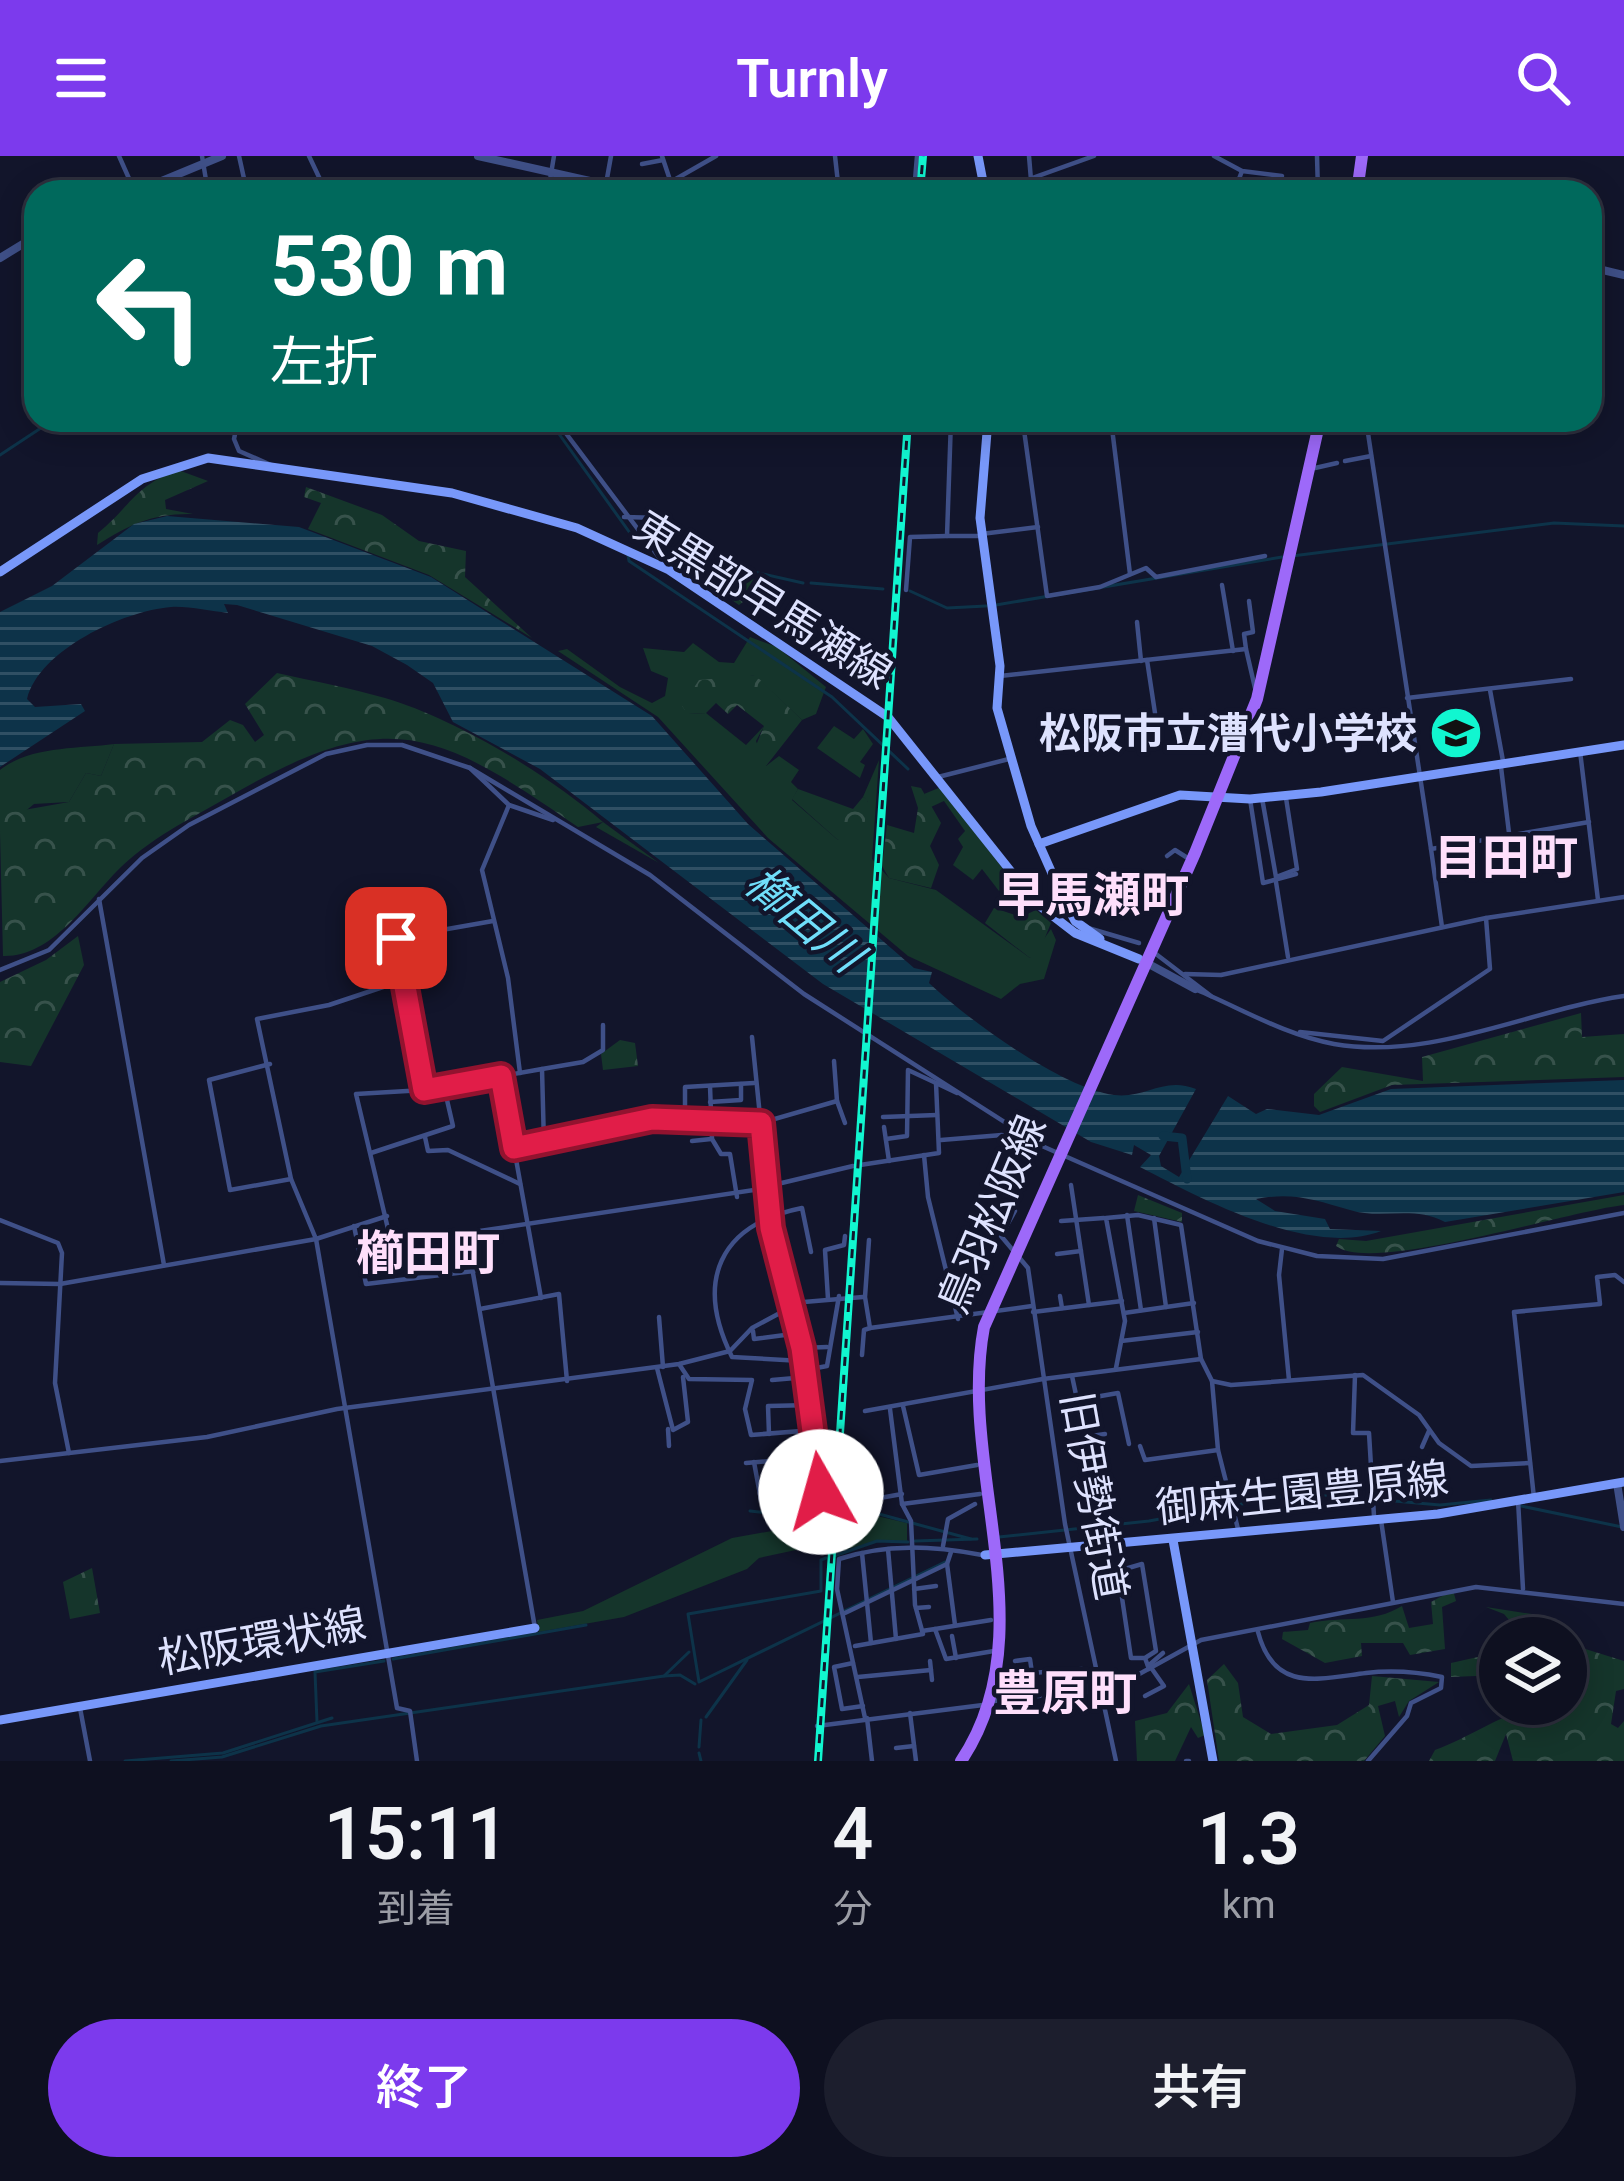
<!DOCTYPE html>
<html lang="ja">
<meta charset="utf-8">
<style>
body{margin:0;font-family:Roboto,"Noto Sans JP",sans-serif;background:#1c1e2d;color:#f1f3f6;height:100vh;display:flex;flex-direction:column;font-size:45px;white-space:nowrap}
*{box-sizing:border-box;margin:0}
p{font-size:39px;color:#9b9da5}
.icon{flex:none;width:66px;height:66px;fill:none;stroke:currentColor;stroke-width:2;stroke-linecap:round;stroke-linejoin:round}
.map{position:relative;height:1605px;overflow:hidden}
.panel{display:flex;flex-direction:column;background:#0e1020;flex:1}
.panel>*{flex:none}
.guide{position:absolute;left:24px;top:24px;width:1578px;height:252px;border-radius:36px;box-shadow:0 6px 30px #0003,0 0 0 3px #2e303e;background:#00695c;color:#fff;overflow:hidden}
.fabs{position:absolute;left:1479px;top:1461px;display:grid;gap:24px}
.fabs a{display:grid;place-items:center;width:108px;height:108px;border-radius:50%;background:#0e1020;box-shadow:0 6px 30px #0003,0 0 0 3px #2e303e;font-size:60px}
.pin{position:absolute;display:grid;place-items:center;width:102px;height:102px;color:#fff;margin:-51px;border-radius:24px;box-shadow:0 6px 18px #0006}
.me{position:absolute;width:132px;margin:-66px;rotate:353deg;stroke-linejoin:round;filter:drop-shadow(0 0 9px #0008)}
.turn{display:flex;align-items:center;gap:42px;height:252px;padding:0 48px;font-size:54px}
.turn .icon{width:156px;height:156px;stroke-width:2.5}
.turn b{display:block;font-size:84px;line-height:102px}
.eta{display:flex;justify-content:space-evenly;align-items:center;height:204px;text-align:center}
.eta b{font-size:72px;font-weight:600;line-height:84px}
.button{display:flex;gap:24px;margin-top:auto;padding:24px 48px}
.button a{flex:1;height:138px;border-radius:72px;background:#7c3aed;color:#fff;font-size:48px;font-weight:600;line-height:138px;text-align:center}
.button a+a{background:#1c1e2d;color:#f1f3f6}
header{display:flex;justify-content:space-between;align-items:center;height:156px;padding:0 48px;background:#7c3aed;color:#fff;font-size:54px;font-weight:600}
.map>svg:first-child{display:block}
.grass{fill:#15352b}
.forest{fill:url(#forest-crowns)}
.water{fill:url(#water-rules)}
.lines{fill:none;stroke-linecap:round;stroke-linejoin:round}
.stream{stroke:#0d3349;stroke-width:3}
.river{stroke:#0d3349;stroke-width:9}
.minor{stroke:#3f5088;stroke-width:4.5}
.tertiary{stroke:#3f5088;stroke-width:8}
.secondary{stroke:#7898fa;stroke-width:9}
.primary{stroke:#9d69f9;stroke-width:12}
.rail-casing{stroke:#11f6d0;stroke-width:8}
.rail{stroke:#12152b;stroke-width:3;stroke-dasharray:9;stroke-linecap:butt}
.route-casing{stroke:#92132f;stroke-width:30}
.route{stroke:#e11d48;stroke-width:21}
.labels{text-anchor:middle;dominant-baseline:central;stroke-width:9;stroke-linejoin:round;paint-order:stroke}
.street-label{font-size:42px;fill:#dee2fe;stroke:#12152b}
.poi-label{font-size:42px;font-weight:bold;fill:#dee2fe;stroke:#12152b;text-anchor:end}
.water-label{font-size:45px;font-style:italic;fill:#70defa;stroke:#12152b}
.quarter-label{font-size:48px;font-weight:bold;fill:#fedffb;stroke:#12152b}
</style>
<header><svg class="icon" aria-label="menu" viewBox="0 0 24 24"><path d="M4 6h16M4 12h16M4 18h16"/></svg>Turnly<svg class="icon" aria-label="search" viewBox="0 0 24 24"><circle cx="10" cy="10" r="6"/><path d="M15 15l6 6"/></svg></header>
<div class="map">
<svg width="1624" height="1605" viewBox="0 0 1624 1605">
<defs>
<pattern id="forest-crowns" width="20" height="18" patternUnits="userSpaceOnUse" patternTransform="scale(3)"><rect width="20" height="18" fill="#15352b"/><path d="M2 6a3 3 0 1 1 6 0M12 15a3 3 0 1 1 6 0" fill="none" stroke="#37524b"/></pattern>
<pattern id="water-rules" width="6" height="5" patternUnits="userSpaceOnUse" patternTransform="scale(3)"><rect width="6" height="5" fill="#0d3349"/><path d="M0 2.5h6" fill="none" stroke="#305064"/></pattern>
</defs>
<rect width="100%" height="100%" fill="#12152b"/>
<g class="grass">
<polygon points="750,481 777,491 826,531 816,558 802,564 754,519 738,523 688,558 706,557 746,589 764,570 756,585 766,610 779,600 799,614 791,626 798,633 792,644 838,684 868,645 863,641 879,604 872,703 889,722 936,734 1030,802 1051,773 1056,784 1044,823 1020,828 1001,843 908,800 768,682 658,561 558,495 567,493 620,531 652,547 665,540 668,522 651,515 643,492 684,496 693,487 719,506 734,507"/>
<polygon points="834,570 854,583 863,573 873,588 860,606 865,609 860,622 817,592"/>
<path d="M 114,588 L 101,620 L 86,617 L 69,646 L 34,648 L 0,676 L 0,614 C 30,590 77,593 114,588 Z"/>
<polygon points="941,631 1015,729 1014,734 1009,728 999,735 982,713 973,724 953,709 963,691 958,683 965,675 944,645 931,651 924,638"/>
<polygon points="603,666 659,707 596,671"/>
<polygon points="877,1360 907,1367 907,1385 875,1385 836,1397 837,1368"/>
<polygon points="823,1366 824,1388 759,1402 747,1413 624,1461 539,1476 537,1464 583,1455 732,1382"/>
</g>
<g class="forest">
<path d="M 178,314 L 208,325 L 165,344 L 166,353 L 193,358 C 153,357 130,368 97,389 L 98,377 C 133,348 133,331 178,314 Z"/>
<polygon points="306,331 382,359 419,385 466,395 465,421 532,482 429,419 308,373 321,347 304,341"/>
<polygon points="727,415 757,423 752,439 739,449 719,435"/>
<path d="M 277,517 C 313,525 350,532 385,542 C 456,563 547,618 603,666 L 578,671 C 435,572 387,549 230,640 C 190,663 148,683 116,716 C 85,748 52,801 3,800 L 0,676 L 7,657 L 69,646 L 86,617 L 101,620 L 114,588 L 202,586 L 230,564 L 243,569 L 255,586 L 264,579 L 245,548 Z"/>
<polygon points="755,519 802,564 766,610 750,604 764,570 737,549 728,558 716,547 706,557 688,558 682,550 699,524"/>
<polygon points="911,630 921,632 941,667 930,690 939,709 931,732 889,722 882,710 887,669 914,677 918,652"/>
<polygon points="798,633 853,653 863,641 868,644 864,671 838,684 792,643"/>
<polygon points="994,752 1021,761 1036,754 1051,767 1039,796 1030,802 985,767"/>
<polygon points="78,780 84,809 31,910 0,906 0,826 46,804"/>
<polygon points="1581,857 1582,881 1624,878 1624,921 1392,929 1320,956 1314,950 1314,938 1342,911 1423,925 1422,901"/>
<polygon points="620,884 635,887 638,910 603,914 601,898"/>
<polygon points="1138,1039 1182,1057 1182,1066 1134,1055"/>
<path d="M 1624,1039 L 1624,1049 C 1568,1055 1372,1118 1336,1090 L 1339,1083 L 1366,1085 Z"/>
<polygon points="92,1412 100,1457 70,1463 63,1426"/>
<path d="M 1453,1434 L 1456,1445 L 1442,1451 L 1445,1493 L 1410,1499 L 1403,1487 L 1361,1487 L 1362,1500 L 1325,1507 L 1282,1483 L 1283,1476 L 1308,1474 L 1310,1467 C 1344,1460 1373,1468 1402,1450 L 1409,1472 L 1433,1468 L 1431,1446 Z"/>
<polygon points="1486,1451 1538,1459 1534,1476 1551,1482 1513,1482 1515,1471 1504,1458"/>
<path d="M 1566,1487 L 1624,1505 L 1624,1533 L 1616,1535 L 1611,1568 L 1618,1572 L 1624,1565 L 1624,1605 L 1513,1605 L 1506,1578 L 1495,1605 L 1429,1605 L 1435,1594 C 1485,1575 1511,1548 1566,1548 Z"/>
<polygon points="1500,1496 1500,1519 1451,1521 1451,1507"/>
<polygon points="1224,1508 1238,1527 1243,1561 1271,1578 1337,1569 1369,1549 1372,1520 1439,1526 1409,1545 1399,1561 1395,1545 1378,1550 1385,1580 1364,1605 1219,1605 1207,1524"/>
<polygon points="1189,1528 1205,1579 1198,1582 1191,1571 1175,1605 1137,1605 1135,1565 1167,1557"/>
</g>
<path class="water" d="M 167,360 L 299,371 L 431,421 L 652,560 L 748,668 L 914,812 L 932,816 L 929,827 C 967,863 1063,933 1114,939 C 1146,943 1163,920 1196,933 L 1159,1000 L 1161,1010 L 1179,1021 L 1228,940 L 1256,958 L 1267,953 L 1319,959 L 1391,933 L 1624,924 L 1624,1036 L 1445,1066 C 1413,1049 1382,1064 1350,1054 C 1314,1044 1294,1036 1256,1043 L 1275,1055 L 1325,1063 L 1330,1073 L 1381,1075 C 1311,1102 1202,1043 1140,1011 L 1151,999 L 1134,989 L 1132,999 L 1091,986 L 823,828 L 540,613 L 453,566 L 433,527 L 407,509 L 372,490 L 237,449 L 224,448 L 228,457 C 210,455 189,450 171,451 C 123,455 39,494 27,543 L 35,551 L 81,548 L 85,555 L 0,611 L 0,456 L 52,430 L 134,368 Z"/>
<g class="lines">
<g class="stream">
<polyline points="549,264 635,384"/>
<polyline points="0,299 53,264"/>
<polyline points="641,375 679,399 803,427"/>
<polyline points="628,399 629,405 832,541 908,613"/>
<polyline points="1292,400 1554,367 1624,370"/>
<polyline points="811,427 883,433"/>
<polyline points="910,435 947,452 986,450"/>
<polyline points="996,449 1282,401"/>
<polyline points="820,1319 824,1333"/>
<polyline points="1521,1350 1622,1371"/>
<polyline points="750,1355 830,1364"/>
<polyline points="836,1365 879,1358 971,1383"/>
<polyline points="999,1381 1149,1365 1302,1337 1440,1349 1491,1344"/>
<polyline points="915,1385 977,1383"/>
<polyline points="834,1400 877,1385 908,1386"/>
<polyline points="826,1402 821,1404 821,1435 688,1458 699,1526 945,1406"/>
<polyline points="393,1503 586,1469"/>
<polyline points="664,1520 680,1519 695,1528"/>
<polyline points="706,1561 747,1504"/>
<polyline points="317,1566 315,1516 384,1505"/>
<polyline points="699,1591 701,1564"/>
<polyline points="699,1597 701,1605"/>
<polyline points="125,1605 223,1597 332,1562"/>
<polyline points="171,1605 222,1601 321,1570 664,1520 689,1496"/>
</g>
<polyline class="river" points="1163,980 1182,982 1187,1023"/>
<g class="minor">
<polyline points="119,0 135,36"/>
<polyline points="202,0 208,36"/>
<polyline points="239,0 247,36"/>
<polyline points="309,0 326,36"/>
<polyline points="662,0 674,36"/>
<polyline points="835,0 839,36"/>
<polyline points="1029,0 1032,36"/>
<polyline points="1214,0 1242,15 1282,20"/>
<polyline points="1317,0 1318,36"/>
<polyline points="642,8 663,4"/>
<polyline points="606,28 611,0"/>
<polyline points="548,36 554,0"/>
<polyline points="653,36 716,0"/>
<polyline points="914,36 917,0"/>
<polyline points="993,36 1094,0"/>
<polyline points="1234,36 1242,15"/>
<polyline points="238,264 234,283 239,295 271,309"/>
<polyline points="556,264 664,408"/>
<polyline points="951,264 947,380 982,380"/>
<polyline points="1111,264 1130,418"/>
<polyline points="1133,264 1024,274 1047,440 1100,431 1146,412 1156,421 1265,400"/>
<polyline points="1366,264 1431,693"/>
<polyline points="1345,305 1371,300"/>
<polyline points="1315,312 1337,307"/>
<polyline points="624,361 661,362"/>
<polyline points="981,378 1038,371"/>
<polyline points="1222,429 1233,495"/>
<polyline points="906,434 910,381 947,380"/>
<polyline points="1137,466 1141,505"/>
<polyline points="1246,493 1244,478 1253,476 1249,445"/>
<polyline points="1147,504 1155,557"/>
<polyline points="1000,520 1246,493 1255,532"/>
<polyline points="1490,534 1503,605"/>
<polyline points="1407,542 1571,523"/>
<polyline points="1580,595 1598,744"/>
<polyline points="1501,611 1509,677"/>
<polyline points="470,612 509,649 553,664"/>
<polyline points="938,621 1013,602"/>
<polyline points="1262,642 1276,721 1297,713 1286,642"/>
<polyline points="1250,643 1263,727 1296,718"/>
<polyline points="509,649 482,714 508,822 520,917"/>
<polyline points="1167,700 1175,694 1186,701"/>
<polyline points="1276,726 1288,801"/>
<polyline points="99,743 164,1109"/>
<polyline points="1442,771 1431,693 1589,666"/>
<polyline points="1088,772 1139,787"/>
<polyline points="1156,798 1211,840"/>
<polyline points="0,814 49,794 142,702 189,669 326,598 367,589 402,589 470,612 650,719 804,838 1042,990 1258,1085 1317,1100 1383,1103 1624,1057"/>
<polyline points="1185,818 1221,819 1486,762 1624,741"/>
<polyline points="404,824 329,849 257,863 291,1023 316,1083 397,1552 410,1555 417,1605"/>
<path d="M 1197,834 C 1242,853 1285,879 1334,888 C 1432,905 1528,854 1624,840"/>
<polyline points="1300,876 1383,885 1490,813 1486,762"/>
<polyline points="752,881 772,1079 810,1232 818,1348 761,1344 754,1306"/>
<polyline points="834,905 837,945 845,967"/>
<polyline points="270,908 209,924 230,1034 291,1023"/>
<polyline points="542,913 583,906 603,894 603,869"/>
<polyline points="501,920 541,1142"/>
<polyline points="710,930 712,983 721,998 730,998 737,1041"/>
<polyline points="424,934 396,782 493,765"/>
<polyline points="710,946 741,944 741,928"/>
<polyline points="685,961 685,931 754,927"/>
<polyline points="883,961 937,959"/>
<polyline points="884,971 889,1005"/>
<polyline points="425,981 428,995 448,994 520,1028"/>
<polyline points="886,983 907,980 908,914 936,927"/>
<polyline points="941,984 1002,979 1015,1055 1001,1080 1028,1112 1065,1368 1116,1605"/>
<polyline points="692,985 711,983"/>
<polyline points="514,993 652,963 761,967 837,945"/>
<polyline points="371,997 453,970 444,931"/>
<polyline points="924,999 928,1041 958,1163"/>
<polyline points="860,1009 939,997 936,927 957,937"/>
<polyline points="1071,1029 1089,1149"/>
<polyline points="769,1030 853,1010"/>
<polyline points="1127,1059 1141,1154"/>
<polyline points="1154,1062 1166,1151"/>
<polyline points="0,1064 58,1087 62,1097 55,1227 69,1297"/>
<polyline points="1061,1065 1104,1062"/>
<polyline points="354,1070 366,1128 474,1115"/>
<polyline points="468,1089 393,1094 356,938 424,934 542,913 544,988"/>
<polyline points="1282,1093 1279,1119 1289,1224"/>
<polyline points="1057,1098 1081,1095"/>
<polyline points="0,1127 60,1128 316,1083 387,1060"/>
<polyline points="1060,1140 1062,1152"/>
<polyline points="828,1143 825,1094 844,1089 845,1080"/>
<polyline points="792,1147 863,1141"/>
<polyline points="480,1153 559,1138 567,1225"/>
<polyline points="1033,1156 1122,1145"/>
<polyline points="1124,1157 1194,1147"/>
<polyline points="659,1161 663,1211"/>
<polyline points="870,1172 1032,1150"/>
<polyline points="753,1175 754,1183 800,1177"/>
<polyline points="1121,1185 1198,1176"/>
<polyline points="802,1192 827,1191"/>
<polyline points="862,1199 864,1174 870,1172 865,1141 869,1084"/>
<path d="M 802,1205 L 732,1201 C 695,1126 718,1069 802,1052 L 811,1096"/>
<polyline points="679,1208 689,1223 752,1224 745,1253 751,1279 814,1274"/>
<polyline points="657,1212 673,1274 688,1266 683,1221"/>
<polyline points="1116,1212 1125,1165 1106,1062 1138,1059 1181,1069 1201,1203 1212,1225 1218,1294 1238,1373"/>
<polyline points="806,1214 827,1210 839,1140"/>
<polyline points="1355,1219 1353,1277 1369,1277 1374,1360"/>
<polyline points="1072,1220 1087,1290"/>
<polyline points="772,1224 807,1221"/>
<polyline points="1212,1225 1231,1229 1363,1219 1419,1259 1439,1287 1471,1310 1530,1307"/>
<polyline points="1078,1244 1118,1237 1129,1288"/>
<polyline points="903,1250 919,1319 977,1309"/>
<polyline points="865,1255 1043,1223 1201,1203"/>
<polyline points="668,1273 669,1290"/>
<polyline points="769,1278 768,1250 812,1249"/>
<polyline points="1085,1281 1105,1278"/>
<polyline points="1140,1290 1145,1304 1218,1294"/>
<polyline points="1422,1291 1429,1275"/>
<polyline points="0,1305 207,1281 337,1253 679,1208 730,1195 752,1172 793,1150"/>
<polyline points="778,1305 785,1346"/>
<polyline points="746,1307 817,1301"/>
<polyline points="1534,1342 1514,1156 1600,1148 1597,1121 1615,1119 1624,1126"/>
<polyline points="1518,1344 1523,1433"/>
<polyline points="902,1348 980,1338"/>
<polyline points="841,1349 902,1338"/>
<polyline points="1381,1364 1393,1446"/>
<polyline points="943,1390 948,1363 975,1348"/>
<polyline points="888,1393 896,1483"/>
<polyline points="862,1397 871,1487"/>
<polyline points="947,1408 955,1469"/>
<polyline points="914,1433 936,1430"/>
<polyline points="916,1452 929,1451"/>
<polyline points="845,1457 947,1408 951,1396"/>
<polyline points="535,1472 466,1077 767,1032"/>
<polyline points="935,1473 991,1464"/>
<polyline points="922,1475 935,1473 946,1503 994,1495"/>
<path d="M 1258,1476 C 1274,1537 1318,1523 1366,1517 C 1391,1514 1418,1516 1442,1521 L 1441,1532 L 1411,1547 L 1407,1560 L 1368,1605"/>
<polyline points="952,1480 956,1502"/>
<polyline points="855,1490 923,1478 915,1449 911,1365 902,1348 890,1253"/>
<polyline points="1145,1502 1156,1495 1142,1408 1118,1415 1131,1502 1145,1502 1149,1513"/>
<polyline points="930,1505 932,1524"/>
<polyline points="1015,1505 1030,1503 1032,1517 1082,1513 1087,1536"/>
<polyline points="853,1507 834,1511 842,1553 863,1550"/>
<polyline points="1148,1510 1163,1497"/>
<polyline points="1046,1516 1049,1540"/>
<polyline points="858,1521 931,1514"/>
<polyline points="1101,1528 1132,1522 1201,1484 1476,1431 1624,1448"/>
<polyline points="1145,1540 1164,1530 1152,1513"/>
<polyline points="994,1545 1101,1533"/>
<polyline points="80,1552 90,1605"/>
<polyline points="910,1557 916,1605"/>
<path d="M 865,1562 L 837,1433 L 839,1403 C 886,1387 933,1390 982,1399"/>
<polyline points="867,1562 872,1605"/>
<polyline points="817,1570 983,1549"/>
<polyline points="896,1592 914,1590"/>
<polyline points="1186,1605 1189,1605"/>
</g>
<g class="tertiary">
<polyline points="478,0 639,36"/>
<polyline points="135,36 222,0"/>
<polyline points="0,102 36,80"/>
<polyline points="1590,111 1624,119"/>
<polyline points="1145,806 1195,833"/>
<polyline points="1617,1327 1624,1371"/>
</g>
<g class="secondary">
<polyline points="978,0 985,36"/>
<polyline points="988,264 980,362 1000,510 997,552 1031,670 1063,742 1075,765 1100,783"/>
<polyline points="0,416 142,323 208,302 452,337 577,372 669,414 888,561 1036,747 1075,777 1139,803"/>
<polyline points="1039,688 1180,639 1250,643 1321,636 1624,589"/>
<polyline points="1173,1384 1213,1605"/>
<polyline points="985,1399 1438,1358 1624,1326"/>
<polyline points="0,1564 535,1472"/>
</g>
<g class="primary">
<polyline points="1357,36 1362,0"/>
<path d="M 961,1605 C 1048,1476 957,1313 984,1171 L 1195,697 L 1257,543 L 1320,264"/>
</g>
<g class="rail-casing">
<g id="rail">
<polyline points="920,36 923,0"/>
<polyline points="818,1605 908,264"/>
</g>
</g>
<use href="#rail" class="rail"/>
</g>
<g class="lines">
<g class="route-casing">
<polyline id="route" points="396,782 424,934 501,920 514,992 652,963 761,967 771,1072 802,1192 821,1336"/>
</g>
<use href="#route" class="route"/>
</g>
<defs>
<g id="school-disc" transform="scale(2.7)"><circle r="9.5" fill="#11f6d0" stroke="#12152b"/><path d="M0-5L7-2L0 1L-7-2ZM-4 1L0 2.5L4 1V4Q0 6-4 4Z" fill="#111"/></g>
</defs>
<g fill-rule="evenodd">
<use href="#school-disc" x="1456" y="577"/>
</g>
<g class="labels">
<g class="street-label">
<text transform="translate(763 444) rotate(32)">東黒部早馬瀬線</text>
<text transform="translate(992 1058) rotate(-67)">鳥羽松阪線</text>
<text transform="translate(1302 1337) rotate(-6)">御麻生園豊原線</text>
<text transform="translate(1094 1340) rotate(80)">旧伊勢街道</text>
<text transform="translate(262 1485) rotate(-10)">松阪環状線</text>
</g>
<g class="poi-label">
<text x="1417" y="577">松阪市立漕代小学校</text>
</g>
<g class="water-label">
<text transform="translate(804 763) rotate(40)">櫛田川</text>
</g>
<g class="quarter-label">
<text x="1506" y="701">目田町</text>
<text x="1093" y="739">早馬瀬町</text>
<text x="428" y="1097">櫛田町</text>
<text x="1065" y="1537">豊原町</text>
</g>
</g>
</svg>
<div class="fabs">
<a><svg class="icon" aria-label="layers" viewBox="0 0 24 24"><path d="M12 4l9 5-9 5-9-5zM3 14l9 5 9-5"/></svg></a>
</div>
<div class="pin" style="left:396px;top:782px;background:#d93025"><svg class="icon" aria-label="arrive" viewBox="0 0 24 24"><path d="M6 21V4h12l-3 4 3 4H6"/></svg></div>
<svg class="me" style="left:821px;top:1336px" viewBox="-20 -20 40 40"><circle r="19" fill="#fff"/><path d="M0-13L10 11 0 6-10 11z" fill="#e11d48"/></svg>
<div class="guide">
<div class="turn"><svg class="icon" aria-label="left" viewBox="0 0 24 24"><path d="M17 20v-9H6M10 6l-5 5 5 5"/></svg><div><b>530 m</b>左折</div></div>
</div>
</div>
<section class="panel">
<div class="eta">
<div><b>15:11</b><p>到着</p></div>
<div><b>4</b><p>分</p></div>
<div><b>1.3</b><p>km</p></div>
</div>
<div class="button"><a>終了</a><a>共有</a></div>
</section>
